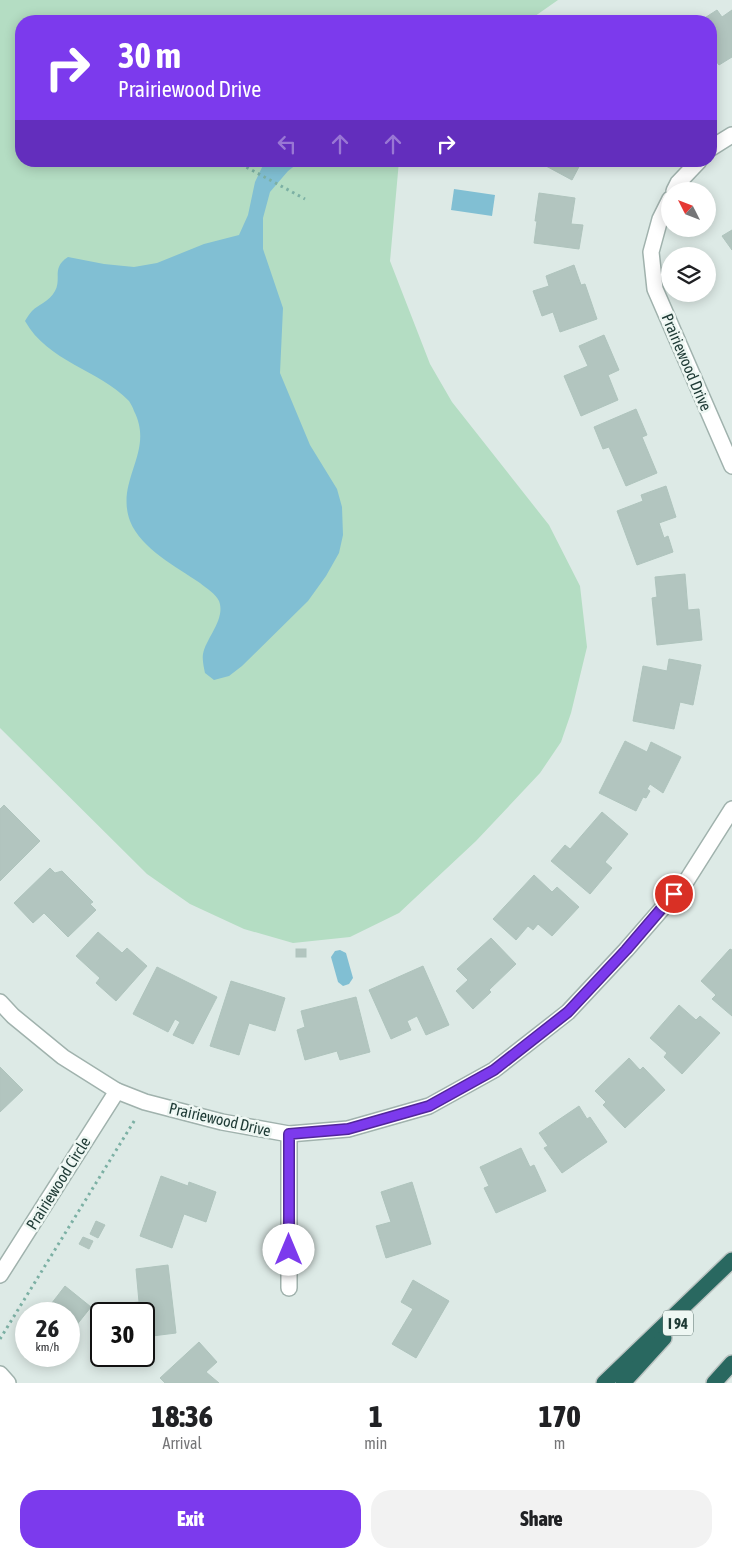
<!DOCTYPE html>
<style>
body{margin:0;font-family:"Asap Condensed",sans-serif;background:#f2f2f2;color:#202124;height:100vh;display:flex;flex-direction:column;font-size:19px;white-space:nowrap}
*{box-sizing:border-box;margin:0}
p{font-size:16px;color:#757577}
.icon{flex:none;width:28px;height:28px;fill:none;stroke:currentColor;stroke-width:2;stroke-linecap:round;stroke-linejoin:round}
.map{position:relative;height:1383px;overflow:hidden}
.panel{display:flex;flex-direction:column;background:#fff;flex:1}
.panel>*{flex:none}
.banner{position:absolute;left:15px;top:15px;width:702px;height:152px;border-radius:20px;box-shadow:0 2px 12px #0003;background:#7c3aed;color:#fff;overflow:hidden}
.needle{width:32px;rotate:312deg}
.tools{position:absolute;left:661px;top:182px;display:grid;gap:10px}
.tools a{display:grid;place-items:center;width:55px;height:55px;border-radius:50%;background:#fff;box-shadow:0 2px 12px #0003;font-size:25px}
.speed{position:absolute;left:15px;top:1302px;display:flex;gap:10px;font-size:25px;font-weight:700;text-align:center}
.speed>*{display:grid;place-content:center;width:65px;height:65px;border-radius:50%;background:#fff;box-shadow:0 2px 12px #0003;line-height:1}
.speed small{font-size:12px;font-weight:400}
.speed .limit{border:2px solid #111;border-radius:8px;background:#fff;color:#111}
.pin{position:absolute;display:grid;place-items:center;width:42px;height:42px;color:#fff;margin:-21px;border:2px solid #fff;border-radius:50%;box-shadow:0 1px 5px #0007}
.me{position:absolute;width:55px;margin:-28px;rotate:0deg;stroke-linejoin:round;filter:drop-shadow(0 0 4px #0008)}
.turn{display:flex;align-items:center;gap:18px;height:105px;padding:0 20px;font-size:22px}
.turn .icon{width:65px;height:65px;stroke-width:2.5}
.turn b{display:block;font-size:35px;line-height:42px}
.lanes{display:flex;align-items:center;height:48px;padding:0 20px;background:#0003;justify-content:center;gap:25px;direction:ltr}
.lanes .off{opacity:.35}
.eta{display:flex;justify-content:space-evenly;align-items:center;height:85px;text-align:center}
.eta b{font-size:30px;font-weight:800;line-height:35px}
.primary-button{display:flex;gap:10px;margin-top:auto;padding:10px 20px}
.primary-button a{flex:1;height:58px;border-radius:20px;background:#7c3aed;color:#fff;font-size:20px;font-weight:800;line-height:58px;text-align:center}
.primary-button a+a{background:#f2f2f2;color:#202124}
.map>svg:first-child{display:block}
.green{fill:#b4ddc3}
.water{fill:#81bfd3}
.building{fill:#b2c5bf;stroke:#afc4bd}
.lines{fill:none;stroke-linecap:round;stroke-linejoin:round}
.minor-casing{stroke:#a0b2ad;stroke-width:18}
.highway-casing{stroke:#bcc4c2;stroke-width:18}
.path{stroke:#7cb0a4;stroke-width:3;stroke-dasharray:2.5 4;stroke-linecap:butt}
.minor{stroke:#fff;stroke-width:15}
.highway{stroke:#296860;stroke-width:15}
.route-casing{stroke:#51269a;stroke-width:12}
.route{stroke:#7c3aed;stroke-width:9}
.labels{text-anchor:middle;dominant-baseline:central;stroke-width:5;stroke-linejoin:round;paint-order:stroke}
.shield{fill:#eef7f3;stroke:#5c736e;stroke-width:1}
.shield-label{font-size:15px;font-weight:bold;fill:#1e3a35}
.street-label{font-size:16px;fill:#1e3a35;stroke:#eef7f3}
</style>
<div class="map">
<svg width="732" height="1383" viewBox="0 0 732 1383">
<rect width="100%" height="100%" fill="#ddeae6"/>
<polygon class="green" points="0,0 558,0 528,21 21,21 21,161 399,161 390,261 430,364 452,402 549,525 580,586 587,647 571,713 561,742 540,773 476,841 399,913 350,937 293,943 244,929 190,904 147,874 0,728"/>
<g class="water">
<path d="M 265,161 L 301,161 L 288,171 L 270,192 L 263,218 L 263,249 L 283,308 L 280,373 L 310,445 L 337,489 L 342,507 L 343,535 L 339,553 L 326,576 L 308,601 L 242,666 L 229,676 L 214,680 L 205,673 C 204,668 202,660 203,654 C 206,638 226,619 219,601 C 216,594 206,588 200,583 C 177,567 141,549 130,521 C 115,480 155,452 134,411 C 133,408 131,404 129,401 C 98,369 48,362 25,321 C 27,318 29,314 32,311 C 39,304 49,302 55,291 C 62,278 51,268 68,257 L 104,264 L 134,267 L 157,263 L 204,244 L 239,235 L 248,215 L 255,182 Z"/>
<polygon points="454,189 495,195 492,216 451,210"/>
<polygon points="340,950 346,953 353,978 349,984 343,986 338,982 331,957 335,951"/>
</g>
<g class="building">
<polygon points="717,10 722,17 732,10 732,57 719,65 711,54 711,21 700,21"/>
<polygon points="549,161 582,161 572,180 546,166"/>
<polygon points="539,193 575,198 571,224 583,225 579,249 534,243 537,221 535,221"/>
<polygon points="732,230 732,250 722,236"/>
<polygon points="574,265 581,285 585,284 597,319 560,332 553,312 542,316 533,291 549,286 546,276"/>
<polygon points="604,335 619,370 608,375 618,400 581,416 564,376 588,366 579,346"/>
<polygon points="636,409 647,435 642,437 657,473 626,486 609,447 603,449 594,427"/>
<polygon points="666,486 676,517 659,523 664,538 668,536 673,552 637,565 617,511 643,501 641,495"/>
<polygon points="685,574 688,610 699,609 702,640 657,645 652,598 657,597 655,577"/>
<polygon points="669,659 701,665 693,705 680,702 674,729 633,721 643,666 667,671"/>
<polygon points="625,741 647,752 651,742 681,757 663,793 650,784 647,789 650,791 646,798 643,797 636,811 599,793"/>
<polygon points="4,805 40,841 0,881 0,809"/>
<polygon points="602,812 628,834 605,862 612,868 590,894 551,861 565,845 570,849"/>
<polygon points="50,868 55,873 62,871 93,902 90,904 96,910 68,937 44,913 33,923 14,903"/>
<polygon points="534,875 552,892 557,887 579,907 552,936 538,924 533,930 528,926 516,940 493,919"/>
<polygon points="98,932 122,953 127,948 147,966 116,1001 96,983 100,978 76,956"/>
<polygon points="491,938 516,964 489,990 491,992 473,1009 456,991 468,980 457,969"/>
<rect x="296" y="949" width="10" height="8"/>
<polygon points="730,949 732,950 732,1016 712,999 716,995 701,981"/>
<polygon points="423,966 449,1025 426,1035 417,1016 407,1021 411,1030 391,1039 369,990"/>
<polygon points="157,967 217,997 193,1044 173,1035 180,1022 175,1019 168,1032 133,1014"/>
<polygon points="231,981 285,998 275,1031 249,1023 239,1055 210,1046"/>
<polygon points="356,997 370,1052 340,1060 337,1051 305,1060 297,1030 305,1027 301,1011"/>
<polygon points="679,1005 696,1020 700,1016 720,1033 682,1074 664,1057 667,1053 650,1038"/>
<polygon points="629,1058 640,1070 643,1067 665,1090 625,1128 603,1105 606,1102 595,1091"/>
<polygon points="0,1067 23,1090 0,1112"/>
<polygon points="579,1106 587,1119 590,1117 607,1142 562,1173 544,1148 548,1146 539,1133"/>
<polygon points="521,1148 530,1167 534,1165 546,1191 496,1213 484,1188 489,1186 480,1167"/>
<polygon points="161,1176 188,1186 189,1182 216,1192 206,1222 184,1214 172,1248 140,1236"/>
<polygon points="412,1182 431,1244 386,1258 376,1226 391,1222 381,1192"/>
<polygon points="96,1221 105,1225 98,1238 90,1234"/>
<polygon points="83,1237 93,1241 89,1249 79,1244"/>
<polygon points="168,1265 176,1333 144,1337 144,1314 130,1314 129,1303 139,1302 136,1269"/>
<polygon points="413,1280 449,1301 416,1358 392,1344 413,1309 401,1302"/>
<polygon points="65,1286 91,1307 71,1332 69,1331 69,1314 47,1314 45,1312"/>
<polygon points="199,1342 217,1362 206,1372 219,1383 165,1383 160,1378"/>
</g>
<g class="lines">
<g class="minor-casing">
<g id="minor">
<polyline points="711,148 732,135"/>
<polyline points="674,191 678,183 699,161"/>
<polyline points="670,199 660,219 651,252 655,289 732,466"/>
<polyline points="0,1002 13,1016 63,1057 117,1091 145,1102 222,1122 289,1134 348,1129 429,1106 494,1070 568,1012 626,950 687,880 732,809"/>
<polyline points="0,1275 117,1091"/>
<polyline points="289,1288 289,1134"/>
<polyline points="0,1374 8,1383"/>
</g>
</g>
<g class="highway-casing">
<g id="highway">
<polyline points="604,1383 732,1260"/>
<polyline points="623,1383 664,1338"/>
<polyline points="714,1383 732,1363"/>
</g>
</g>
<g class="path">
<polyline points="235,161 305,199"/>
<polyline points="0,1339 136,1118"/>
</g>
<use href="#minor" class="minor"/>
<use href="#highway" class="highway"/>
</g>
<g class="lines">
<g class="route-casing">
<polyline id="route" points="289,1250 289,1134 348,1129 429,1106 494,1070 568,1012 626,950 674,894"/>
</g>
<use href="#route" class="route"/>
</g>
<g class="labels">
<rect class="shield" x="663" y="1310.5" width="30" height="25" rx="4"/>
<g class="shield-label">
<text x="678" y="1323">I 94</text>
</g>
<g class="street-label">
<text transform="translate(687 362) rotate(67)">Prairiewood Drive</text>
<text transform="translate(220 1119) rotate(13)">Prairiewood Drive</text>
<text transform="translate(58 1183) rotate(-58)">Prairiewood Circle</text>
</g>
</g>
</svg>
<div class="tools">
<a><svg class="needle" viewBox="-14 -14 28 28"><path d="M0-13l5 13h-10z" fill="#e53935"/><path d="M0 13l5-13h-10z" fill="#757577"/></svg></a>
<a><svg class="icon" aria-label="layers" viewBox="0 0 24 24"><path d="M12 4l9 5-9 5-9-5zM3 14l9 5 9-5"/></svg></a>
</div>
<div class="speed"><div>26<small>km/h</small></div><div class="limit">30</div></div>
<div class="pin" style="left:674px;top:894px;background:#d93025"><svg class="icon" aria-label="arrive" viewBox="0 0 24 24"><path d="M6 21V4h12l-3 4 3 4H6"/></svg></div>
<svg class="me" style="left:289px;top:1250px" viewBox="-20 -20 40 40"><circle r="19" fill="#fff"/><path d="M0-13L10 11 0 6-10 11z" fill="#7c3aed"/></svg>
<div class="banner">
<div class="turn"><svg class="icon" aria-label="right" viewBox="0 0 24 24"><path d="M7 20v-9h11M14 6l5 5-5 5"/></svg><div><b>30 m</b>Prairiewood Drive</div></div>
<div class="lanes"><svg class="icon off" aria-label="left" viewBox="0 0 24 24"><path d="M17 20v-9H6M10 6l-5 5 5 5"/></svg><svg class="icon off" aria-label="ahead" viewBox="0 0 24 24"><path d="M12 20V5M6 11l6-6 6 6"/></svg><svg class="icon off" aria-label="ahead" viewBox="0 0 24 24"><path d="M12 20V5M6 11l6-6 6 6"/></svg><svg class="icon" aria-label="right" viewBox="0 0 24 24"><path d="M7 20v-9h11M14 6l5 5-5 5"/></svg></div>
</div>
</div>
<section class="panel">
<div class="eta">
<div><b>18:36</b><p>Arrival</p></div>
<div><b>1</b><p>min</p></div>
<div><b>170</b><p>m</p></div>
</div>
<div class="primary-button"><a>Exit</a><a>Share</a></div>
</section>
